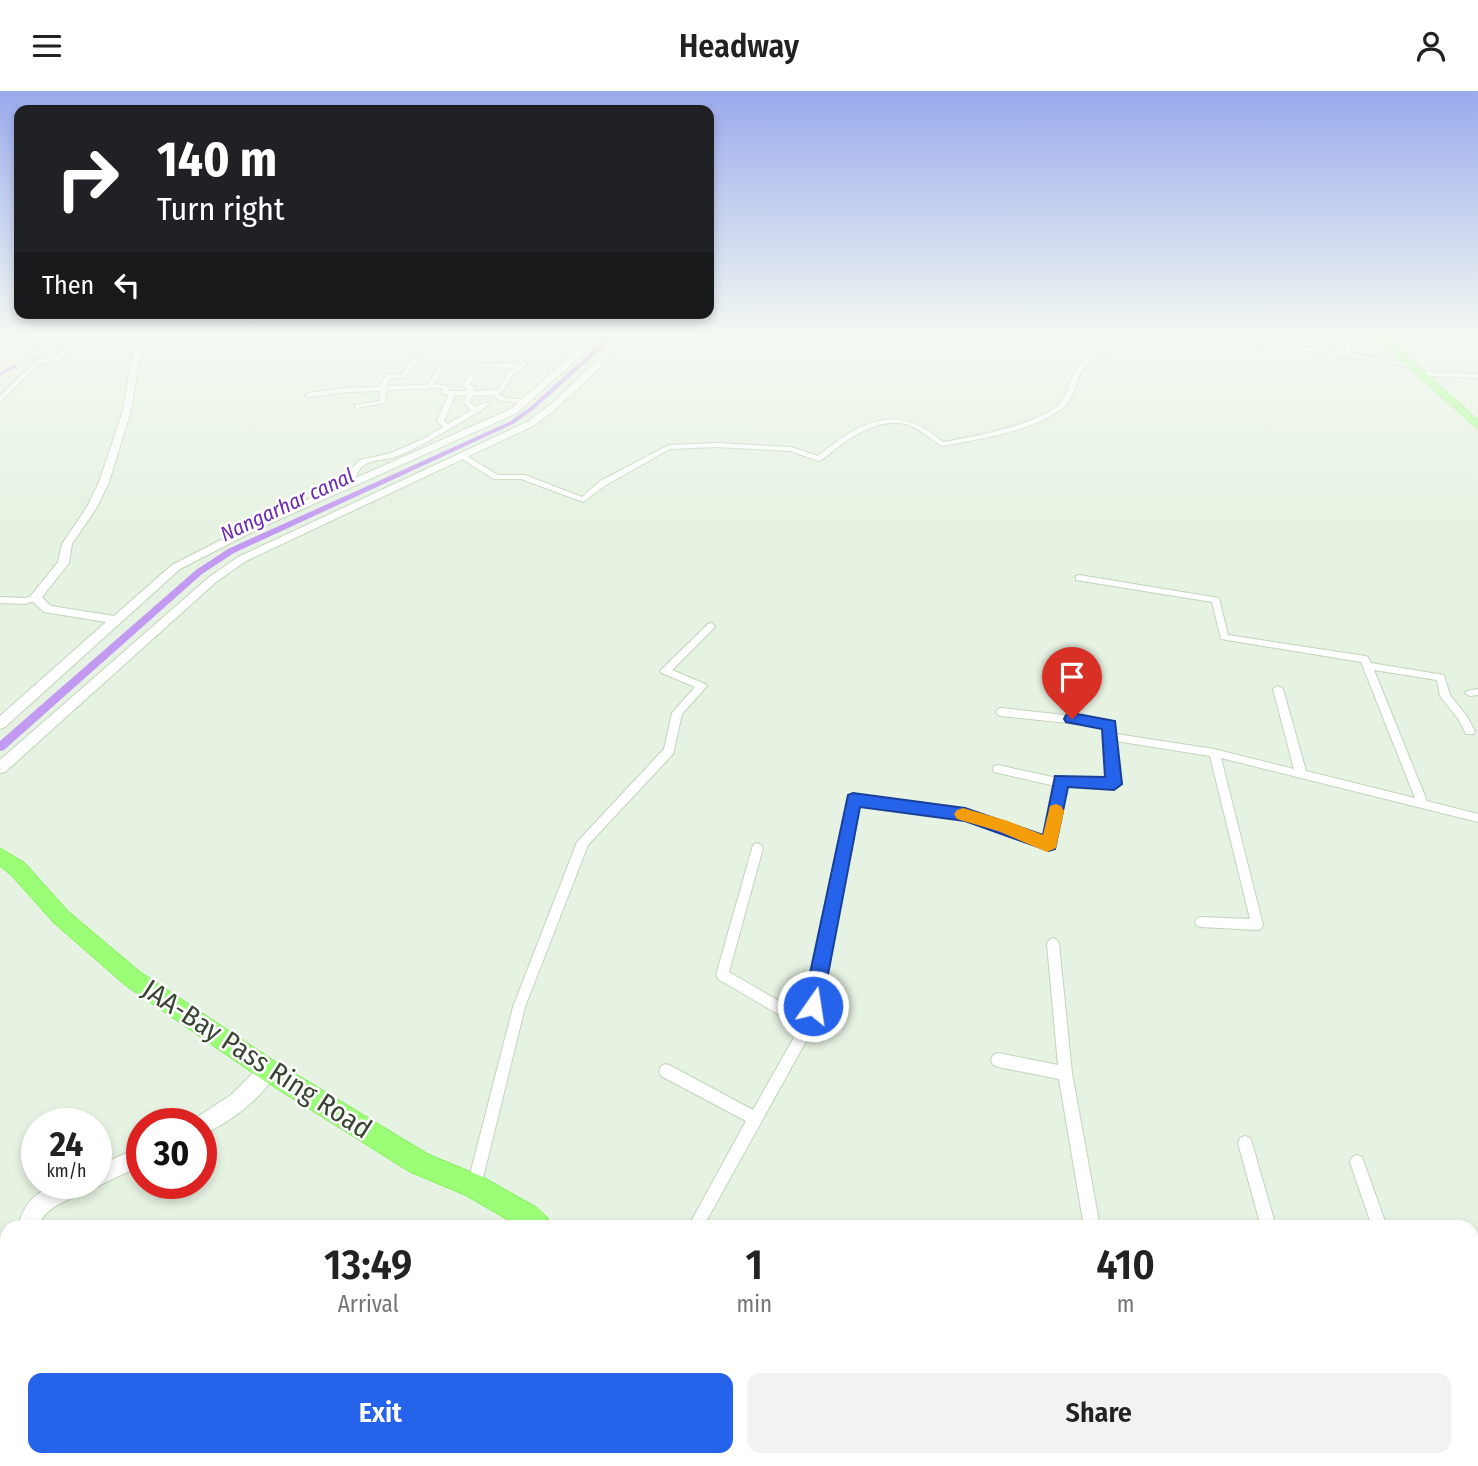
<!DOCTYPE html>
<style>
body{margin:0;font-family:"Fira Sans Condensed",sans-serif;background:#f2f2f2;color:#222;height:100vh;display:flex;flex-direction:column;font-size:26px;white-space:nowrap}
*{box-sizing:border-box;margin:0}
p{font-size:23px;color:#767676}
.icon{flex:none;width:38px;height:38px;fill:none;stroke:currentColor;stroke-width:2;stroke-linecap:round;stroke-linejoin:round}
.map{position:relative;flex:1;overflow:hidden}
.details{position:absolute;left:0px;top:1129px;width:1479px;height:247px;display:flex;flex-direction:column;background:#fff;border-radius:21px 21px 0 0;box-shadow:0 4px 10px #0003}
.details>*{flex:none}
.hud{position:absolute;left:14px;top:14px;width:700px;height:214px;border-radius:14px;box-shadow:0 4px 10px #0003;background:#202124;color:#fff;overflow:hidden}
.speed{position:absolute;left:21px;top:1017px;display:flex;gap:14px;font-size:35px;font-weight:700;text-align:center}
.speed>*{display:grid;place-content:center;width:91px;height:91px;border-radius:50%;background:#fff;box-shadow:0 4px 10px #0003;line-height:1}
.speed small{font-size:18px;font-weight:400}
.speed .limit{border:10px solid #d22;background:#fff;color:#111}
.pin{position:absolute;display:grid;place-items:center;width:60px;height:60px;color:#fff;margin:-72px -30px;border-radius:50% 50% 50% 0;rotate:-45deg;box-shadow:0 0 7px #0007}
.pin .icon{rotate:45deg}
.me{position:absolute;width:77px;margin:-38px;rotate:13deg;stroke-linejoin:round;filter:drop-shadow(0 0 5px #0008)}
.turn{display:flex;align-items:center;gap:24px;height:147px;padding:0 28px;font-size:32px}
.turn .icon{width:91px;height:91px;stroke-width:2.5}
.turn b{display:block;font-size:49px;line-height:60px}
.then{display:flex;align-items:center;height:66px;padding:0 28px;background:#0003;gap:14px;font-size:26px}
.eta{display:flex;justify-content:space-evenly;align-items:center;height:119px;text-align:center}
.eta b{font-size:42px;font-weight:600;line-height:49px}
.button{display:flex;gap:14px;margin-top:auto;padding:14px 28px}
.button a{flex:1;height:80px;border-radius:14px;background:#2563eb;color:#fff;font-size:28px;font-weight:600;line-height:80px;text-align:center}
.button a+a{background:#f2f2f2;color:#222}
header{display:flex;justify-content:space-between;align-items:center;height:91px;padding:0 28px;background:#fff;font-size:32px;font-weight:600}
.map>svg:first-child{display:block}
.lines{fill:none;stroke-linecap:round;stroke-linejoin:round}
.stream{stroke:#c39af2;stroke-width:2.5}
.canal{fill:#c39af2;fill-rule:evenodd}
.minor-casing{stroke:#c2d5bb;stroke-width:2}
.tertiary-casing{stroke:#c2d5bb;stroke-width:2}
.primary-casing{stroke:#7de75a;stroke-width:1}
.trunk-casing{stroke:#64e22b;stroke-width:1}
.minor{fill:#fff;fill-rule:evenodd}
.tertiary{fill:#fff;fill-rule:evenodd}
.primary{fill:#a7ff8d;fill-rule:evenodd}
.trunk{fill:#9aff76;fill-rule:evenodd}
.route{fill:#2563eb;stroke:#184099;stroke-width:2}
.slow{fill:#f59e0b}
.labels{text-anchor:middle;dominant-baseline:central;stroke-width:5;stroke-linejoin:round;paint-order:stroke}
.far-water-label{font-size:21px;font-style:italic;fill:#6a29b1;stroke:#fff}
.near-street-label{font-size:28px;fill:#384332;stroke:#fff}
</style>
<header><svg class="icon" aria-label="menu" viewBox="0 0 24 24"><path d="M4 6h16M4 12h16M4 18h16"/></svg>Headway<svg class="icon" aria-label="person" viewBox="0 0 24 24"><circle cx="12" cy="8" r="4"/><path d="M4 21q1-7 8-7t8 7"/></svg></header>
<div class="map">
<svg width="1478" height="1375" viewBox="0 0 1478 1375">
<rect width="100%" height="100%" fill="#e6f2e2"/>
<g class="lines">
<g class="stream">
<polyline points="0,283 15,275"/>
<polyline points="10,295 32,273"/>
</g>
<polygon class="canal" points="611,243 618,243 533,319 513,333 234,462 202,483 4,659 0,660 0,650 196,479 228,458 509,331 529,317"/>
<g class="minor-casing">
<g id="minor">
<polygon points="60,243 68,243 31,268 27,268 27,266"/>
<polygon points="75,243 81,243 60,269 39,273 0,311 0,305 35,270 56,266"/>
<polygon points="125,243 131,244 127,250 143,248 146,250 143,252 120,253 119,252"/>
<polygon points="1039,243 1045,243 1048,256 1044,256"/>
<polygon points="1155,243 1180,243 1318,257 1347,262 1339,243 1345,243 1353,263 1414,274 1411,276 1318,261"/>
<polygon points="1239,243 1251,243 1269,249 1266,251"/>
<path d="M 1130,251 L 1132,252 L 1132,254 C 1108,259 1086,265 1077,291 C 1073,301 1071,311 1061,318 C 1033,340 976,349 942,355 C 931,349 922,339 909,334 C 883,326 857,342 837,357 C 831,361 826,367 819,370 L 790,360 L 716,356 L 670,358 L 606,394 L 583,411 L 521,388 L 494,388 L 457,365 L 464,363 L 498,384 L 525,384 L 582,406 L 600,390 L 669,354 L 716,352 L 791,356 L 818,365 C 861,330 896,311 943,351 C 976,345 1032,335 1058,315 C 1065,308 1067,300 1070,291 C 1080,264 1103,255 1130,251 Z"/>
<path d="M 416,266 L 419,268 L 405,287 L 390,287 L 387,295 L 428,294 L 438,275 L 441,273 L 444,275 L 434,293 L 447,295 L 448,300 L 467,300 L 468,297 L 463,295 L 469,283 L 472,281 L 475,283 L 470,294 L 475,296 L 474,300 L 498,299 L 510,280 L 514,277 L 485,276 L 483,275 L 483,273 L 512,272 L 518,274 L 525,271 L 527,272 L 527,274 L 514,282 L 502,301 L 499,303 C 507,310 520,306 528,311 L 525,313 L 499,309 L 493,304 L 473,304 L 470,312 L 476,316 L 486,311 L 489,313 C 480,321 469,326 458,333 C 438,344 417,358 395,366 C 386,369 373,368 364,374 C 354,380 359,398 339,398 L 339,394 L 349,387 L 351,378 L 360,369 L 391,362 L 423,348 L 443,336 L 437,330 L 448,304 L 442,303 L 442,297 L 438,297 L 386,299 L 385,312 L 357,317 L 355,316 L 355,314 L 380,310 L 380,300 L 347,301 L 308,306 L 305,304 L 308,302 L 347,297 L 380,296 L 386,283 L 401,284 L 414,267 ZM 455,304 L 466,304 L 464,312 L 471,319 L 448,333 L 444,330 Z"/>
<polygon points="1421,281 1478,283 1478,287 1419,284 1419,282"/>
<polygon points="1079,484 1219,507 1228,544 1365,565 1368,566 1371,572 1444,584 1450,604 1466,624 1475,640 1474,643 1466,643 1459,629 1440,605 1437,589 1374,579 1427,710 1478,723 1478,731 1221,667 1263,834 1261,838 1257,839 1201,836 1197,835 1195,831 1197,827 1201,826 1250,828 1210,665 1116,650 1119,693 1118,696 1114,697 1066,693 1056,752 1054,755 1047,759 999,739 965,728 857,713 815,934 703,1136 688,1136 746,1030 661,985 659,980 661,975 666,973 671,975 753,1019 800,936 718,888 716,884 753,754 757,752 761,754 763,757 729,881 803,924 849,705 853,704 965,720 1006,732 1045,748 1055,695 994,681 993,678 994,675 998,674 1057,687 1061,685 1108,688 1105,636 1001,625 998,624 996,621 998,618 1001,617 1110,629 1115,633 1116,643 1214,658 1294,678 1273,598 1278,595 1283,598 1306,680 1415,707 1361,571 1221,548 1212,511 1076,489 1076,485"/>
<polygon points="35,504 38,505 38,509 25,513 0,512 0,506 25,507"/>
<polygon points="711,532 715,535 714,537 672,579 705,593 707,595 682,623 673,663 588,754 525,916 481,1095 479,1100 474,1102 469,1100 467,1095 513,916 577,751 664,658 672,622 695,596 662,582 660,580 708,533"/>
<polygon points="1478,598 1478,604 1470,605 1465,602 1467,600"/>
<polygon points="1053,847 1057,849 1059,853 1072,982 1100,1136 1084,1136 1059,988 998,976 993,974 991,969 993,964 998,962 1058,974 1047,853 1049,849"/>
<polygon points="1245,1045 1250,1047 1252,1052 1276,1136 1261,1136 1238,1052 1240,1047"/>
<polygon points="1357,1064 1362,1066 1387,1136 1372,1136 1350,1071 1352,1066"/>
<polygon points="7,1161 7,1177 0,1180 0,1164"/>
<polygon points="1472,1357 1478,1360 1478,1375 1466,1375 1464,1368 1472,1368"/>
<polygon points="1087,1368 1105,1368 1104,1375 1086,1375"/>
<polygon points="1333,1368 1351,1368 1353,1375 1335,1375"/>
</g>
</g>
<g class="tertiary-casing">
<g id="tertiary">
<polygon points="0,243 9,243 0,246"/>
<polygon points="142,243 150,243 139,270 131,320 109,391 97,416 72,453 69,472 42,506 51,515 114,525 172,474 250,434 511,318 596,243 605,243 517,322 258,438 180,478 5,636 0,638 0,625 106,531 44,521 29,507 58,471 62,453 87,416 99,391 123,320 131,270"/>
<polygon points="626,243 635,243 557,317 535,334 246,470 216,491 5,681 0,682 0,669 208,487 238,466 529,330 551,313"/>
<path d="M 268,970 L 274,973 L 277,979 C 266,1005 227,1034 201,1044 L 201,1032 L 193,1032 L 194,1028 L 231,1004 L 262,973 Z"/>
<path d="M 142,1055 L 142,1074 L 96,1096 L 93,1094 L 91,1099 C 73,1107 44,1115 38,1136 L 18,1136 C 28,1093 60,1092 96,1092 L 96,1076 Z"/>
<polygon points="154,1368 188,1368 191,1375 156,1375"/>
</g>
</g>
<g class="primary-casing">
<polygon id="primary" points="1372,243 1383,243 1478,329 1478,338"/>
</g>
<g class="trunk-casing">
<g id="trunk">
<polygon points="0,757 25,772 68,820 139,880 276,971 428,1063 483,1086 536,1116 548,1127 551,1136 520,1136 465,1104 410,1081 260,987 125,894 54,832 11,784 0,775"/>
<polygon points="826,1368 861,1368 864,1375 828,1375"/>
</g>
</g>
<use href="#minor" class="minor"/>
<use href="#tertiary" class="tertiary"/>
<use href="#primary" class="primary"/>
<use href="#trunk" class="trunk"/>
</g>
<linearGradient id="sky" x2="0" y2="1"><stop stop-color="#99aaec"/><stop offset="0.56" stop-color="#f4f9f2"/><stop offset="1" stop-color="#f4f9f2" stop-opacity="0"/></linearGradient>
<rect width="1478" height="436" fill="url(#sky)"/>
<polygon class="route" points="1072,622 1115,630 1122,693 1114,699 1068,696 1055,758 1049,760 965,730 860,716 822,915 819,921 813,924 806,921 803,915 848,704 853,702 965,717 1043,744 1055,685 1105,686 1102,638 1066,631 1064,628 1066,624"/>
<polygon class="slow" points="1056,713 1061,715 1064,720 1056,757 1047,761 998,740 957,728 954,723 957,719 963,717 1008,730 1043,744 1050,715"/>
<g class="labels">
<g class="far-water-label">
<text transform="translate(287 414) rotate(-25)">Nangarhar canal</text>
</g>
<g class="near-street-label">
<text transform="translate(257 968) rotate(33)">JAA-Bay Pass Ring Road</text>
</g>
</g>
</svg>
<div class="speed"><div>24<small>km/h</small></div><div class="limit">30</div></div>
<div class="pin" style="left:1072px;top:628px;background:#d93025"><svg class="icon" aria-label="arrive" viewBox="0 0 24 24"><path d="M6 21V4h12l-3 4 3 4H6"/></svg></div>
<svg class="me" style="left:813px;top:915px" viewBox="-20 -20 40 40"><circle r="17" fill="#2563eb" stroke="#fff" stroke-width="3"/><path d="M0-11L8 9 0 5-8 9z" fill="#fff"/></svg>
<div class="hud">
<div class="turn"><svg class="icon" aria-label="right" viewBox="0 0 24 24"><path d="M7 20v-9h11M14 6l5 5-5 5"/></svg><div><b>140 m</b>Turn right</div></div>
<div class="then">Then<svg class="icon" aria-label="left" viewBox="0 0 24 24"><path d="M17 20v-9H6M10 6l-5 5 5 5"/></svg></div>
</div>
<section class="details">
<div class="eta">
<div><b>13:49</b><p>Arrival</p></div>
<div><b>1</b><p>min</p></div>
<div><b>410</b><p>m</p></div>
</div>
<div class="button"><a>Exit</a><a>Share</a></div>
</section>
</div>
